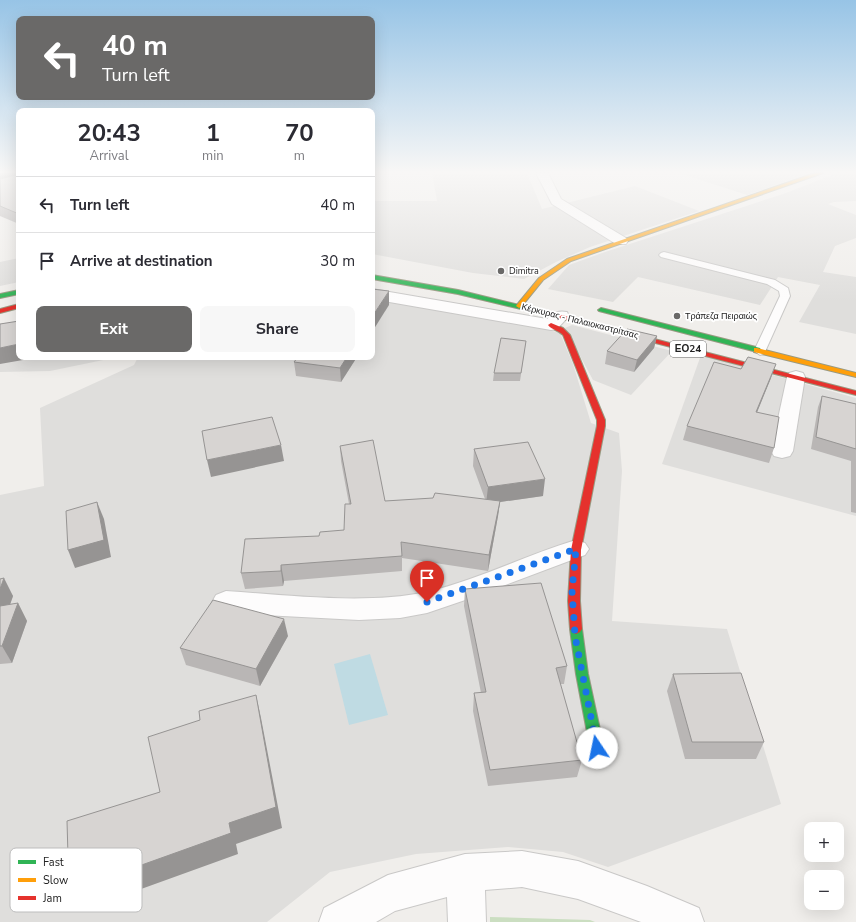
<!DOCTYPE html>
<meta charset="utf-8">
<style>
body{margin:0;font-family:"Nunito Sans",sans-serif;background:#f7f7f7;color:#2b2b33;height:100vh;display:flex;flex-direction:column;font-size:15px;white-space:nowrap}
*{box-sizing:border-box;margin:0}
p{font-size:13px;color:#7c7c81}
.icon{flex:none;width:22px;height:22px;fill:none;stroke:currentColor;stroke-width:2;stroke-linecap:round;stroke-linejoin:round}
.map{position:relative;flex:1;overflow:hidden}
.side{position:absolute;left:16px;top:108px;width:359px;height:252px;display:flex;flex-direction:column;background:#fff;border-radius:8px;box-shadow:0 4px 16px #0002}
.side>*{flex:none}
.guide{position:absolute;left:16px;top:16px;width:359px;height:84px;border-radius:8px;box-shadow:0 4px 16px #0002;background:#6a6968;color:#fff;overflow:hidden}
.tools{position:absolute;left:804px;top:822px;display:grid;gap:8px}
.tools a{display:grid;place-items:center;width:40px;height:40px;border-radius:8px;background:#fff;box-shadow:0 4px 16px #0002;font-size:20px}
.pin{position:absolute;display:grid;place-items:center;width:34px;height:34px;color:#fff;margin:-41px -17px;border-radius:50% 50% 50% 0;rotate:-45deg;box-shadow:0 0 4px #0007}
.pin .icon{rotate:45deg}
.me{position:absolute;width:44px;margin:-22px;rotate:349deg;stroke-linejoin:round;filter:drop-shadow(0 0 3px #0008)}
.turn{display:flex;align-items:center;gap:14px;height:84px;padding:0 20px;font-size:18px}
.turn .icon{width:52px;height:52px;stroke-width:2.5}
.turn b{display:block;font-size:28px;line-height:34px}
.eta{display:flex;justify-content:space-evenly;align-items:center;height:68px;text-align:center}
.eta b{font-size:24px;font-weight:700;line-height:28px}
.primary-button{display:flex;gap:8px;margin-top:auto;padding:8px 20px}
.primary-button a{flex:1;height:46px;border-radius:8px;background:#6a6968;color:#fff;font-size:16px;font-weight:700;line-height:46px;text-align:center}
.primary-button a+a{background:#f7f7f7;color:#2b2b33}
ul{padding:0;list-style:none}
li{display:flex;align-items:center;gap:12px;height:56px;padding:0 20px;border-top:1px solid #e1e1e2}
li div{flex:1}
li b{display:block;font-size:15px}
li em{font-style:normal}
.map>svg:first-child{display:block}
.residential{fill:#dfdedc}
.forest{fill:#cbdec1}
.water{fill:#bfdbe3}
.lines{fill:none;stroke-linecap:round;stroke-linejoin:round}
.lane-casing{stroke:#c9c8c7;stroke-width:2}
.street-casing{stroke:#c9c8c7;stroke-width:2}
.fast-casing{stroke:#999a82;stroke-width:2}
.slow-casing{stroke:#999a82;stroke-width:2}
.jam-casing{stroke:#999a82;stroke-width:2}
.lane{fill:#fdfcfc;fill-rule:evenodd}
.street{fill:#fdfcfc;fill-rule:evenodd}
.fast{fill:#30b455;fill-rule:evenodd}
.slow{fill:#ff9f0a;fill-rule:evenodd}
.jam{fill:#e5322d;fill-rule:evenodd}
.wall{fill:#b9b6b5}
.shaded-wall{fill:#969493}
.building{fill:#d7d4d2;stroke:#969493}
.route{stroke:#1a73e8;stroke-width:7;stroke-dasharray:0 12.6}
.poi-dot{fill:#6a6968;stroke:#fff;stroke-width:1.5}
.labels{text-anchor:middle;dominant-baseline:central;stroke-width:3.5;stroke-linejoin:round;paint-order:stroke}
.far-poi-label{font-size:9px;fill:#222;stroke:#fff;text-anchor:start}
.far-street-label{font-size:9px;fill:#222;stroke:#fff}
.shield{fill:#fff;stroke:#646464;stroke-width:1}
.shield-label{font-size:10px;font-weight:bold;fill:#222}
.key{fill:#fff;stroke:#bdbdbd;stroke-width:1}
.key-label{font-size:11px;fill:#222}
</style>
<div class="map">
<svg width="856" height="922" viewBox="0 0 856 922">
<rect width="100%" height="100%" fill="#f0eeeb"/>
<g class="residential">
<polygon points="432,173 527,173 542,209 635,186 699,211 590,247 556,262 524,279 473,273 372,254 372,201 437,201"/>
<polygon points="679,173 806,173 808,174 747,195"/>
<polygon points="837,173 856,173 856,201 834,202 828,204 856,215 856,238 835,246 823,272 856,277 856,334 799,322 820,285 778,277 760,305 638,277 613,302 548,289 569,265 602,253 786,193"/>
<polygon points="19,258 19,282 0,286 0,262"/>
<polygon points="372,297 542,328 560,333 573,364 591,423 619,433 622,471 612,621 727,629 781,804 608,867 563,852 508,847 416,854 330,872 267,922 0,922 0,495 44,486 40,408 134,365 138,357 372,357"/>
<polygon points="572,325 672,351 631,395 593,380 565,328"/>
<polygon points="0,333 19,357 118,357 50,371 0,372"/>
<polygon points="701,355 856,398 856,516 662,464"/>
</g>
<polygon class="forest" points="490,917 590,920 595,922 490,922"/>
<polygon class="water" points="370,654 388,715 349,725 334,664"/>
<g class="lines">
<g class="lane-casing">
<polygon id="lane" points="664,252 775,280 788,288 790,296 764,354 760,355 754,351 780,296 779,291 767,284 661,257 659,255 661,253"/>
</g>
<g class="street-casing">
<g id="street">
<polygon points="536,173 548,173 561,199 626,238 628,241 626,244 616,244 552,204"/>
<path d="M 372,289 L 547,319 C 554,313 558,310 567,312 L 569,316 L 557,329 L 551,330 L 372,299 Z"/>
<polygon points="796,371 803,373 805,377 793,451 790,456 782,458 774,456 771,451 787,377 789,373"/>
<path d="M 576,540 L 585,543 L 589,549 L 585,555 L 471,598 L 427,613 L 400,618 L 359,620 L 226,613 L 216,609 L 212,602 L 216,595 L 226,591 C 288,595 366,605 426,592 C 478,580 526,555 576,540 Z"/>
<polygon points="522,851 578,861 647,886 699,908 704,922 641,922 578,899 522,887 485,890 486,922 448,922 447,897 395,911 376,922 319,922 324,908 388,875 465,854"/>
</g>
</g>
<g class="fast-casing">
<g id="fast">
<polygon points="372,275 458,290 544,311 545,312 542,314 458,294 372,279"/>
<polygon points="19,290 19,294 0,298 0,294"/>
<polygon points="601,308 760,348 761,350 757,352 599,311 598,310"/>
<polygon points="576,624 580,626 582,629 588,674 604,748 602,752 597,754 592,752 590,748 576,674 570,629 572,626"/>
</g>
</g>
<g class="slow-casing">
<g id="slow">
<polygon points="815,173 823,173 571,261 543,280 521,307 519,308 516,306 539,278 567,259"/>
<polygon points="754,348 757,348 856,373 856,377 754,352"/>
</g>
</g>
<g class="jam-casing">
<g id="jam">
<polygon points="19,304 19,308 0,313 0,309"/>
<polygon points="542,310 856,391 856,395 540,313 539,312"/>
<path d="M 551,323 L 563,328 L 570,335 L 605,420 L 605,426 L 581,550 L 580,601 L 582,629 L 580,632 L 576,634 L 572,632 L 570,629 L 568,601 L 571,550 L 597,426 L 597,420 L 563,335 C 558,330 552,330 548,325 Z"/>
</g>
</g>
<use href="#lane" class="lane"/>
<use href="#street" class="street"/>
<use href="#fast" class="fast"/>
<use href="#slow" class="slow"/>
<use href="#jam" class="jam"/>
</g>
<g class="wall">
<polygon points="0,173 19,173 19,224 0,216"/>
<polygon points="657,336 654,348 634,372 605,364 607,351"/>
<polygon points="526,341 520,381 493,381 494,373"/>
<polygon points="357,357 341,382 296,376 294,362"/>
<polygon points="771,378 757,412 774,448 769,463 683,440 687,426"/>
<polygon points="822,396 856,404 856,513 851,512 851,461 811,449 818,407"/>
<polygon points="340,446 385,501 485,499 473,466 474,449 543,496 500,502 498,516 488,571 402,558 402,571 284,581 283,586 245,589 241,573 319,536 344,530 349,504 341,461"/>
<polygon points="0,579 13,596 10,605 18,603 27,621 12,663 0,664"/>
<polygon points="465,589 567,666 564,684 560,684 582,760 577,777 488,786 473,711 474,693 481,693 464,606"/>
<polygon points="288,636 260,686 186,665 180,648"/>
<polygon points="673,674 764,742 756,759 685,759 667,691"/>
</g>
<g class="shaded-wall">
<polygon points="0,173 18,173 0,183"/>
<polygon points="389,291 389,305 372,332 372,317"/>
<polygon points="657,336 654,348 634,372 637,360"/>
<polygon points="19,344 19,357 40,357 0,364 0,348"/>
<polygon points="347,357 357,357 341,382 340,368"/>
<polygon points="776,364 771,378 751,427 756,412"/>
<polygon points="281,445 284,461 211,477 207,460"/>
<polygon points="545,479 543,496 500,502 498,516 488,571 489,555 486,504 488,487"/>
<polygon points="97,502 104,519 111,557 75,568 68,550"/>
<polygon points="281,565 284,581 283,586 281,571"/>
<polygon points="4,578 13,596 3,624 0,619 0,589"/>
<polygon points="18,603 27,621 12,663 2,646"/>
<polygon points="284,619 288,636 260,686 256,669"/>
<polygon points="256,695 261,718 282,828 236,844 238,854 83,910 69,891 229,823"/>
</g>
<g class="building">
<polygon points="16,173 19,173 19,214 0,206 0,179 16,175"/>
<polygon points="372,289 389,291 372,317"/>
<polygon points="19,321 19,344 0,348 0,324"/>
<polygon points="627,329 657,336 637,360 607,351"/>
<polygon points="501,338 526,341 521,373 494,373"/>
<polygon points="298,357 347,357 340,368 294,362"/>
<polygon points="748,357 776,364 756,412 779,417 774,448 687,426 714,362 741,369"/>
<polygon points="822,396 856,404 856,449 816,437"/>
<polygon points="272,417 281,445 207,460 202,431"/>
<polygon points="373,440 385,501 433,498 435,493 500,501 489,555 401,542 402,556 281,565 281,571 241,573 245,539 319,536 320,532 344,530 345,504 351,504 340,446"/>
<polygon points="528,442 545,479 488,487 474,449"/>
<polygon points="97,502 104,540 68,550 66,511"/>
<polygon points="4,578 0,589 0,579"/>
<polygon points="541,583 567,666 556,668 582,760 490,770 474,693 486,692 465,589"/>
<polygon points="213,600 284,619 256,669 180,648"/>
<polygon points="18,603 2,646 0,646 0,606"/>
<polygon points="741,673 764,742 692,742 673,674"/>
<polygon points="256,695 276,807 229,823 231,833 69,891 67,821 160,792 148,737 200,720 199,711"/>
</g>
<linearGradient id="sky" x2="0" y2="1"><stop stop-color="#97c4e6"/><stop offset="0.57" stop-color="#f8f7f6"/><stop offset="1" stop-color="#f8f7f6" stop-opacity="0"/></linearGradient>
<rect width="856" height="302" fill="url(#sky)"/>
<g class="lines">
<polyline class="route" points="427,602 576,549 572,591 575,636 597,748"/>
</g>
<g class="poi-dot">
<circle cx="501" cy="271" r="4"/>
<circle cx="677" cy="316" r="4"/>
</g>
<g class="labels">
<g class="far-poi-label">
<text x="509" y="271">Dimitra</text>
<text x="685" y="316">Τράπεζα Πειραιώς</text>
</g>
<g class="far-street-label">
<text transform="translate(580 321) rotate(14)">Κέρκυρας - Παλαιοκαστρίτσας</text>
</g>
<rect class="shield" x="670" y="341" width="36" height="16" rx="3"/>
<g class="shield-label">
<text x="688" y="349">ΕΟ24</text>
</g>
</g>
<rect x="10" y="848" width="132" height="64" rx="6" class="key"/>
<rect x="18" y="860" width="18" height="4" fill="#30b455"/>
<rect x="18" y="878" width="18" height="4" fill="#ff9f0a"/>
<rect x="18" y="896" width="18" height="4" fill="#e5322d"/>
<g class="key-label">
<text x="43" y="866">Fast</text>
<text x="43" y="884">Slow</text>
<text x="43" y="902">Jam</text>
</g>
</svg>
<div class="tools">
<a>+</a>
<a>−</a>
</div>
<div class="pin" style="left:427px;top:602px;background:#d93025"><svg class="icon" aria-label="arrive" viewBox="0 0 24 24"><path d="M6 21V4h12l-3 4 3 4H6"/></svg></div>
<svg class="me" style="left:597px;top:748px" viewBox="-20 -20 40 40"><circle r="19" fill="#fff"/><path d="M0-13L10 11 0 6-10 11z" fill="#1a73e8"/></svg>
<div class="guide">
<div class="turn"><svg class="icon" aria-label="left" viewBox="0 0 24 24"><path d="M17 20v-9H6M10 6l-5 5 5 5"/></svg><div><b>40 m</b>Turn left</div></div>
</div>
<section class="side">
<div class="eta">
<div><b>20:43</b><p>Arrival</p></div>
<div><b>1</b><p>min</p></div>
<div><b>70</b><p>m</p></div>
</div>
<ul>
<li><svg class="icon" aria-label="left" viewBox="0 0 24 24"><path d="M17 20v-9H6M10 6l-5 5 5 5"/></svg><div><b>Turn left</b></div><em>40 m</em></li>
<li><svg class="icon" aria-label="arrive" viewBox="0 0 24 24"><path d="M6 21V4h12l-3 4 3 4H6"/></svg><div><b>Arrive at destination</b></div><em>30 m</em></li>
</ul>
<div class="primary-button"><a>Exit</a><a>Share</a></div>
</section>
</div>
